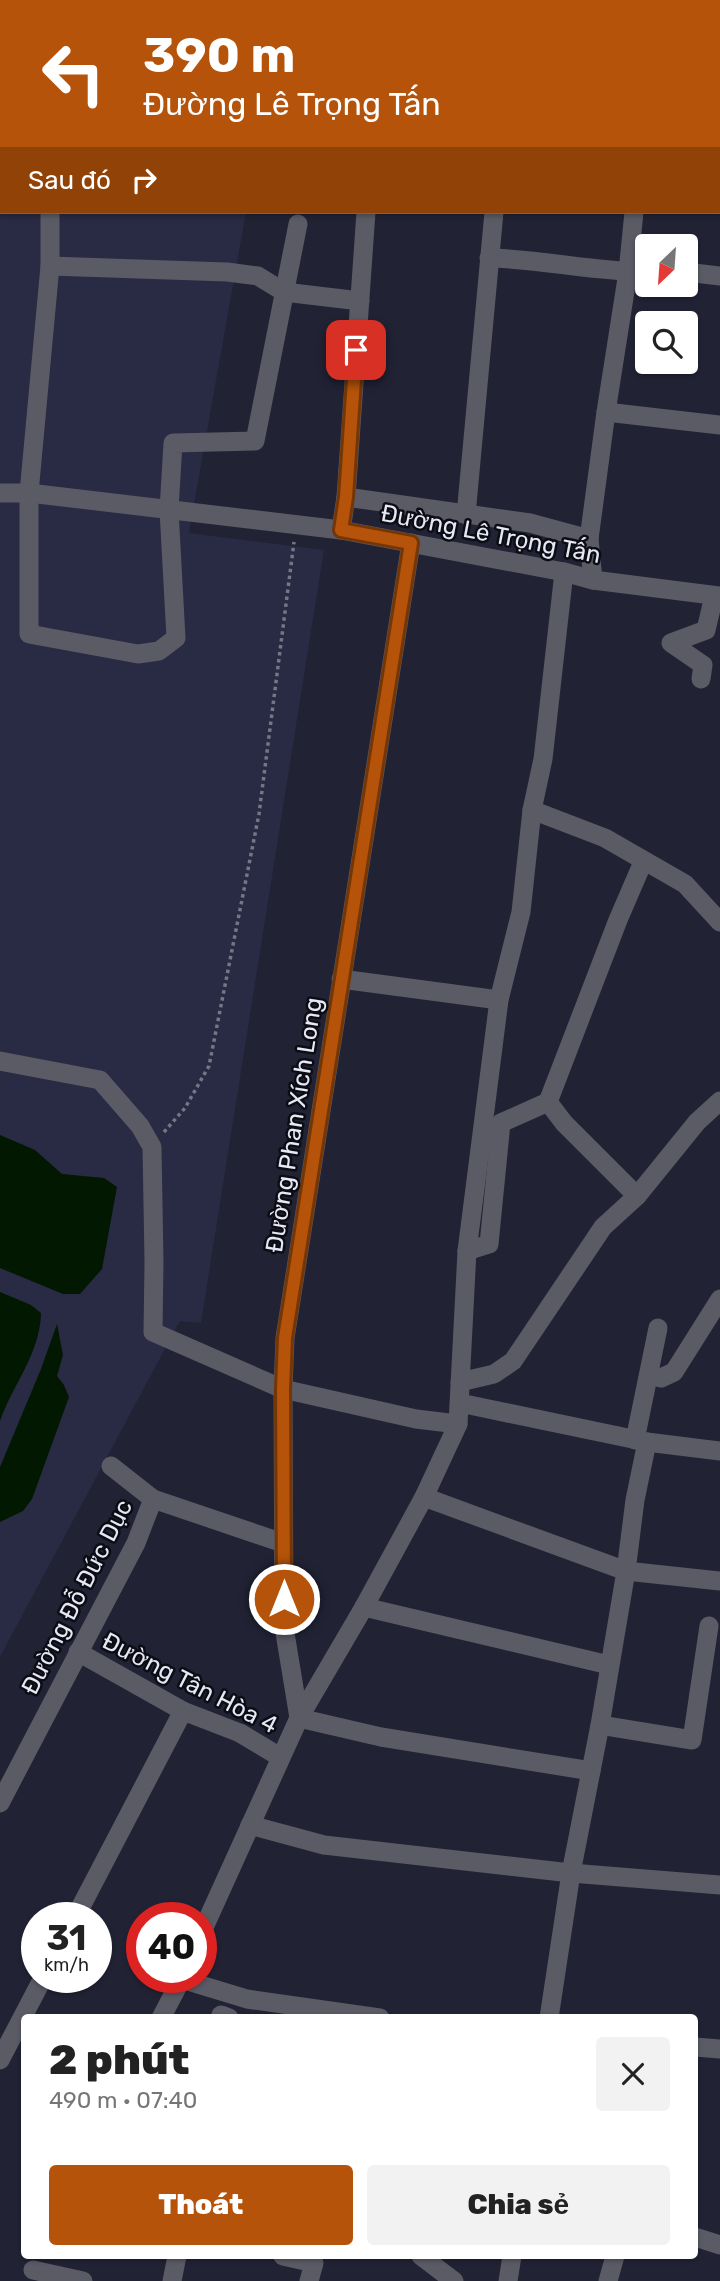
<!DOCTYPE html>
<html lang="vi">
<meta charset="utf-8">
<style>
body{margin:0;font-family:Rubik,sans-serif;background:#f2f2f2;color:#222;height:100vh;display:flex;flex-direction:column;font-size:26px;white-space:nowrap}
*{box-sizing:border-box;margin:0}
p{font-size:23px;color:#767676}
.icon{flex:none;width:38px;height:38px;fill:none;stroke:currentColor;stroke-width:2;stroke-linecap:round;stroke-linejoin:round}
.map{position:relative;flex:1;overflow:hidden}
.details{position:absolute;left:21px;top:2014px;width:677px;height:245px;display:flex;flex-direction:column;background:#fff;border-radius:7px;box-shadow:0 2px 5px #0004}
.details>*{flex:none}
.hud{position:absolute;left:0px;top:0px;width:721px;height:214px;box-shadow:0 2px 5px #0004;background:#b45309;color:#fff;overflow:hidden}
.needle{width:46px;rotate:205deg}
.controls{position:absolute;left:635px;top:234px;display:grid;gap:14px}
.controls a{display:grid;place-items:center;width:63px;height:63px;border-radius:7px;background:#fff;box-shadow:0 2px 5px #0004;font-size:35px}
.speed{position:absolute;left:21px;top:1902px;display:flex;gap:14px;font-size:35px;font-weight:700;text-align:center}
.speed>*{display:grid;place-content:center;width:91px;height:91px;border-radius:50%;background:#fff;box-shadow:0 2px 5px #0004;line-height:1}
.speed small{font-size:18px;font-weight:400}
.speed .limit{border:10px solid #d22;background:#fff;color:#111}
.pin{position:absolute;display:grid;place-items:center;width:60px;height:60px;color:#fff;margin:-30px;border-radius:14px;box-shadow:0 4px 10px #0006}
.me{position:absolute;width:77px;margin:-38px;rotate:0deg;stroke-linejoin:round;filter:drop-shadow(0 0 5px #0008)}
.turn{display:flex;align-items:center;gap:24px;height:147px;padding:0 28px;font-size:32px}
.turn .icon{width:91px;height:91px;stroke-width:2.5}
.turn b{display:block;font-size:49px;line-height:60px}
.then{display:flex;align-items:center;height:66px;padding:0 28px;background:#0003;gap:14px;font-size:26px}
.round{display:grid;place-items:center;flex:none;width:74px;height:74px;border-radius:7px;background:#f2f2f2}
.head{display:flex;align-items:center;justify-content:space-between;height:119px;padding:0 28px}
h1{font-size:42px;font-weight:800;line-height:52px}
.button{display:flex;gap:14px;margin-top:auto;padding:14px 28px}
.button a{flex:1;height:80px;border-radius:7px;background:#b45309;color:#fff;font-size:28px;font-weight:800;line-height:80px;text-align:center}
.button a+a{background:#f2f2f2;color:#222}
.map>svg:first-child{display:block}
.built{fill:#292a43}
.water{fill:#021800}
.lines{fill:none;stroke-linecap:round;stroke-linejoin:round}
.path{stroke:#757686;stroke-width:3.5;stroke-dasharray:3.5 3.5;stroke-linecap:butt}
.minor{stroke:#5a5b65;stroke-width:19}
.route-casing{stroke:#753606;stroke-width:18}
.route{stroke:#b45309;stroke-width:12}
.labels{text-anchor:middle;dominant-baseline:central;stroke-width:5;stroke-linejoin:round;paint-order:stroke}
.street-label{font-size:24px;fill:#e7e8f5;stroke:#0c0c14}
</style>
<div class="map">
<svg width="720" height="2281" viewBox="0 0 720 2281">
<rect width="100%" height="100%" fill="#212234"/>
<polygon class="built" points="0,0 284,0 2,2 2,212 246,212 189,533 324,550 201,1323 180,1321 0,1657"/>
<g class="water">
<polygon points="0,1135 35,1150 62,1174 104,1178 117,1187 102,1269 80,1294 63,1294 0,1268"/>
<path d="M 0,1292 L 31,1305 L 41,1313 C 40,1354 13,1384 0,1421 Z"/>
<polygon points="57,1324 63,1355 57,1376 64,1385 69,1397 32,1499 23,1511 0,1522 0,1467 41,1369"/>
</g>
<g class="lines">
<g class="path">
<polyline points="0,175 2,175"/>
<polyline points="164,1132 185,1108 209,1066 259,814 294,542"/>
</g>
<g class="minor">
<polyline points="391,2 391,0"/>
<polyline points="513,2 513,0"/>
<polyline points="655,2 655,0"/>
<polyline points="719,137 720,137"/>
<polyline points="50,212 50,266 29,493 29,634 138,654 159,651 176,638 169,510 173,443 255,441 298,224"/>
<path d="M 489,258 C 542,259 594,272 648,272"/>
<polyline points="50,266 227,272 258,276 284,292 360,301"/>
<polyline points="686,272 720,276"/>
<polyline points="606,412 720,425"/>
<polyline points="0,493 29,493 341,530 564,572 593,580 720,596"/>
<polyline points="346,497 530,523 589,539"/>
<polyline points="466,515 494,212"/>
<polyline points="341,530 346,497 366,212"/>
<polyline points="593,580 589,539 606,412 628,272 634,212"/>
<polyline points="701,679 703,665 671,643 706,630 714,596"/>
<polyline points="532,810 605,838 685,884 720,922"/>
<polyline points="341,979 499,1000"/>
<polyline points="0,1061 100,1080 140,1126 152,1147 154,1262 153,1332 283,1389 416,1419 458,1424"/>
<polyline points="548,1102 564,1123 637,1196"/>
<polyline points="467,1251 489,1244 501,1123 548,1102 618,920 643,862"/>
<polyline points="649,1375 661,1378 674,1372 720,1299"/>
<polyline points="460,1382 494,1374 513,1361 603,1227 637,1196 697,1122 720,1101"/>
<polyline points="460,1403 647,1442 720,1451"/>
<polyline points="635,1440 658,1328"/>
<polyline points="424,1497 626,1571 720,1581"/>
<polyline points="153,1499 283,1543"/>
<polyline points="364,1607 609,1665"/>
<polyline points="78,1652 183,1711 240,1733 280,1757"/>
<polyline points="299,1718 284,1627 283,1389 285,1338 411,543"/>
<polyline points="299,1718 381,1737 591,1771"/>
<polyline points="600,1725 692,1740 709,1626"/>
<polyline points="0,1803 136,1543 153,1499 111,1466"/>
<polyline points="250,1825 324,1845 571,1873 720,1885"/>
<polyline points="75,1918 183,1711"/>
<polyline points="201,1934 299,1718 364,1607 424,1497 458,1424 467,1251 499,1000 521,912 532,810 543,759 564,572"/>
<polyline points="181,1979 247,1999 380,2018"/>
<polyline points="161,2018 182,1978"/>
<polyline points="220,2018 221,2015 229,2018"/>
<polyline points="549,2018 571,1873 600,1725 626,1571 635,1500 647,1442"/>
<polyline points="695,2047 720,2049"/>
<polyline points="0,2060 43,1978"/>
<polyline points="695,2237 720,2245"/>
<polyline points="283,2256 314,2263 309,2281"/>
<polyline points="421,2256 454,2281"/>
<polyline points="33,2270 83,2281"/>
<polyline points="172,2281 177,2256"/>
<polyline points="508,2281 512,2256"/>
<polyline points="608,2281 615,2256"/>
</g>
</g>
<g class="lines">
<g class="route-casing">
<polyline id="route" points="284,1599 283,1389 285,1338 411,543 341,530 346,497 356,350"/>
</g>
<use href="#route" class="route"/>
</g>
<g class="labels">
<g class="street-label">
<text transform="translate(491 534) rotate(11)">Đường Lê Trọng Tấn</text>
<text transform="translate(294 1125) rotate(-81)">Đường Phan Xích Long</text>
<text transform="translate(77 1597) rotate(-63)">Đường Đỗ Đức Dục</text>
<text transform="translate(190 1683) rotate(27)">Đường Tân Hòa 4</text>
</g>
</g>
</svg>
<div class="controls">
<a><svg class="needle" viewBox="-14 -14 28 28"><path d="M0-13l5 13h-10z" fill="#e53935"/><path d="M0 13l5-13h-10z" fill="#767676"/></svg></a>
<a><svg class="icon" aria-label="search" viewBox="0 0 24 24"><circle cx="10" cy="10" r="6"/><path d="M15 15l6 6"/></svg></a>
</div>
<div class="speed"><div>31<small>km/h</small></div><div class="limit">40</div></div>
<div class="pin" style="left:356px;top:350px;background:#d93025"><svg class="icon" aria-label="arrive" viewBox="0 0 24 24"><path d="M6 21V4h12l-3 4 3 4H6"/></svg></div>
<svg class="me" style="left:284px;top:1599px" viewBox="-20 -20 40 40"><circle r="17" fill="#b45309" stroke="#fff" stroke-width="3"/><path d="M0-11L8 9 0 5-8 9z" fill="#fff"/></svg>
<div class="hud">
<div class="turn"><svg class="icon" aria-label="left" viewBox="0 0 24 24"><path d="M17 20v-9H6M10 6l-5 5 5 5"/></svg><div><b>390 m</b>Đường Lê Trọng Tấn</div></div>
<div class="then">Sau đó<svg class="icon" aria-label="right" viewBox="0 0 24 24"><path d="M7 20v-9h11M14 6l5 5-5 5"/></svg></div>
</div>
<section class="details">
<div class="head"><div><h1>2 phút</h1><p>490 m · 07:40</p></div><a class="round"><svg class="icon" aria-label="close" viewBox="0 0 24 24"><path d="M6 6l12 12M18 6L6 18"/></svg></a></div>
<div class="button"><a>Thoát</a><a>Chia sẻ</a></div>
</section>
</div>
